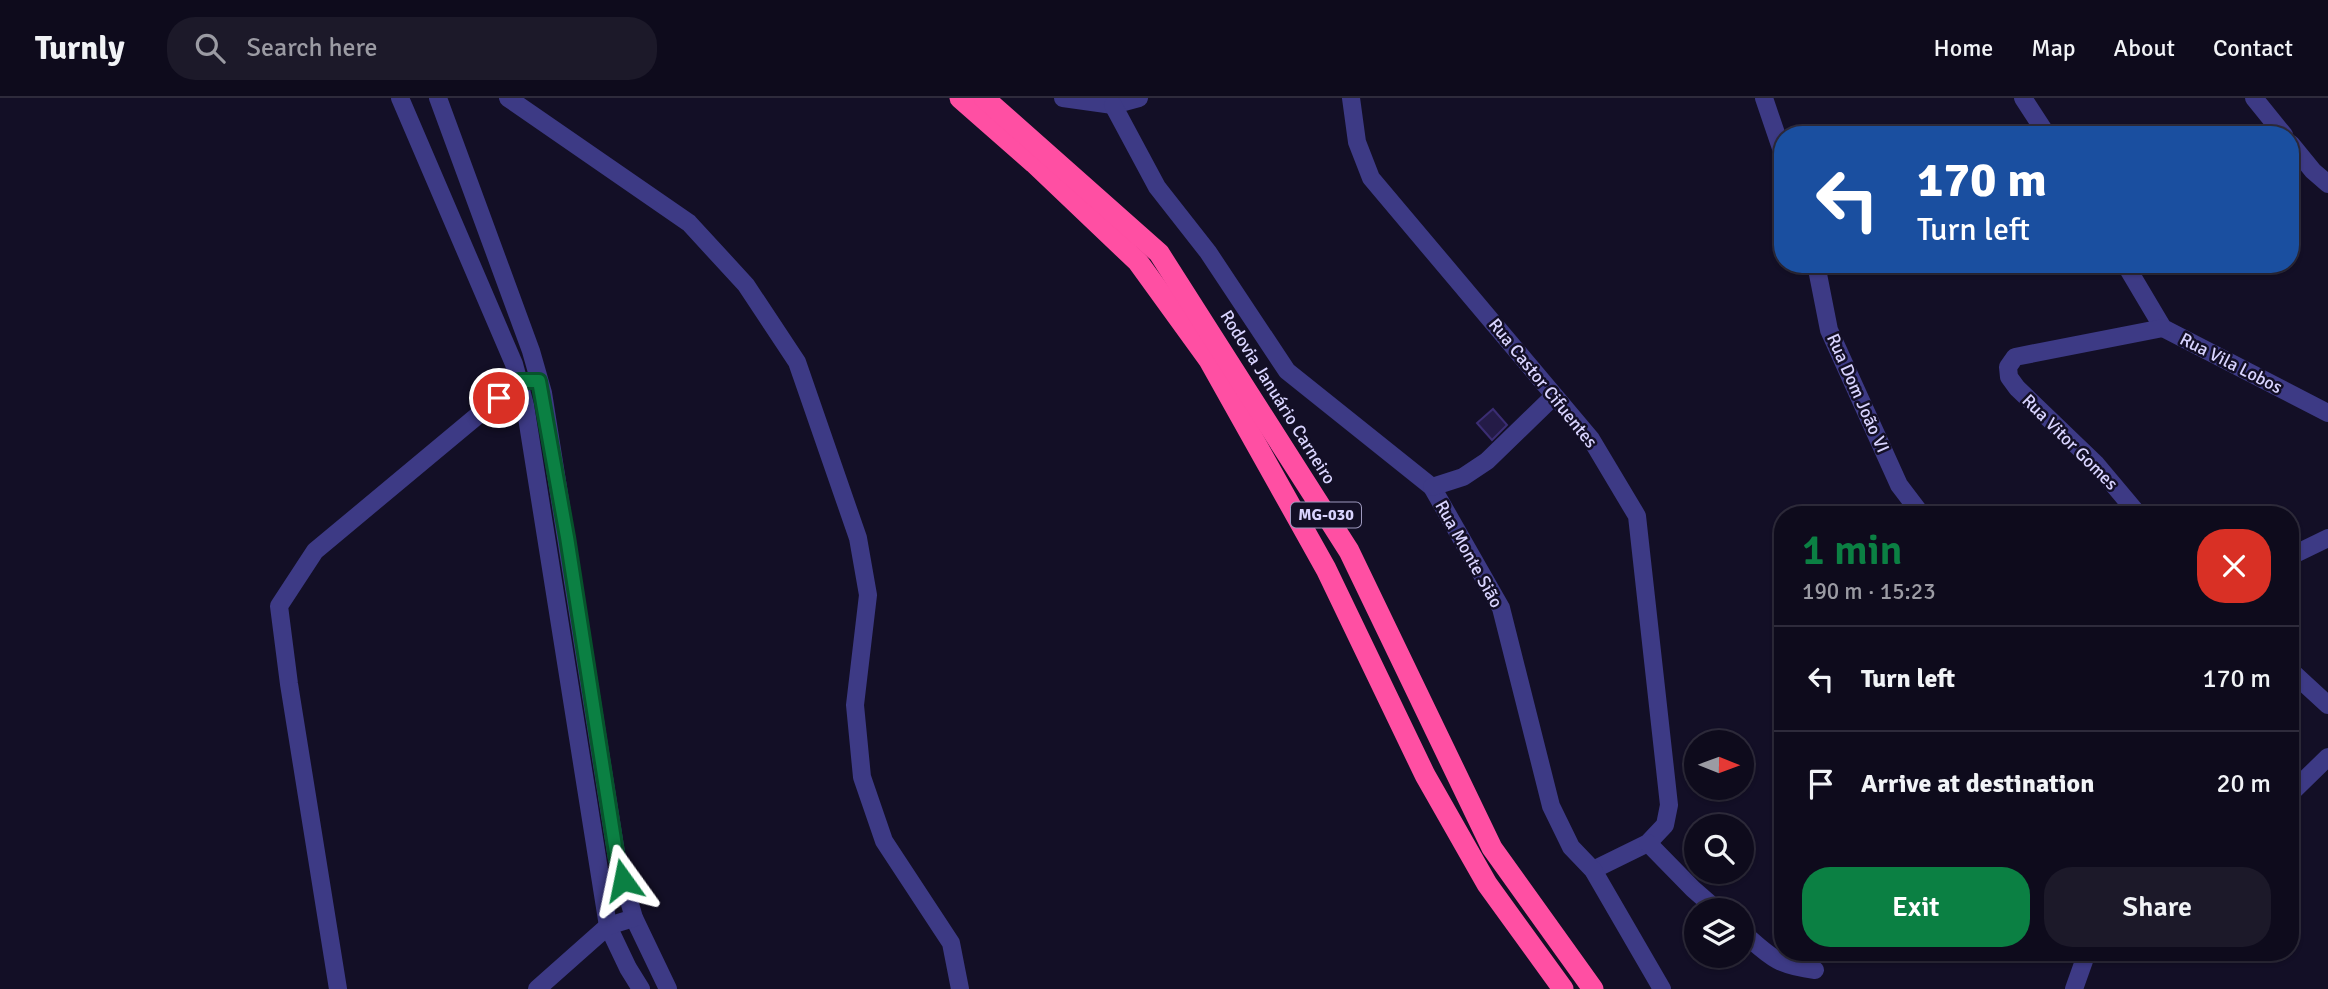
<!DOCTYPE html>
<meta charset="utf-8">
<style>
body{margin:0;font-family:Signika,sans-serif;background:#1c1929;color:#f1f3f6;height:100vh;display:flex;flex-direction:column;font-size:26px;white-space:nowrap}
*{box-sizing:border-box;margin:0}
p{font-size:23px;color:#9b9ba3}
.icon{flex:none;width:38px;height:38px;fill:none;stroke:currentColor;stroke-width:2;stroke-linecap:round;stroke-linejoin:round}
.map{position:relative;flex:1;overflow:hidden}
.details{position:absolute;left:1774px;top:408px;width:525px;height:455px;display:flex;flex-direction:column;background:#0e0b1c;border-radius:28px;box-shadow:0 2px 5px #0004,0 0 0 2px #2e2b3b}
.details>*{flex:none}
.hud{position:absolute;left:1774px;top:28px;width:525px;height:147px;border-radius:28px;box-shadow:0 2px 5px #0004,0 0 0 2px #2e2b3b;background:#1a4fa0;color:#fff;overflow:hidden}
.needle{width:46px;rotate:91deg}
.controls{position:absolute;left:1684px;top:632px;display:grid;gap:14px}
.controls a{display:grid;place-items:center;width:70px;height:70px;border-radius:50%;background:#0e0b1c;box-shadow:0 2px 5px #0004,0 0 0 2px #2e2b3b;font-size:35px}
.pin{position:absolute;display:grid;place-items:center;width:60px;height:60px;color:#fff;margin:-30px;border:4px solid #fff;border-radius:50%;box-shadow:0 2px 7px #0007}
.me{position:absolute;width:77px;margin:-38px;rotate:348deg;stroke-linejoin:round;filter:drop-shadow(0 0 5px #0008)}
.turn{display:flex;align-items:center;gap:24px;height:147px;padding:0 28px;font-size:32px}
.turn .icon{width:91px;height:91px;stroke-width:2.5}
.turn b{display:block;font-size:49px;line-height:60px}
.round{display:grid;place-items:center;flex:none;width:74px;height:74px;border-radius:28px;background:#1c1929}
.headline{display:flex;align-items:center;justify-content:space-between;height:119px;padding:0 28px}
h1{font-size:42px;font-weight:600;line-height:52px;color:#0b8043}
.button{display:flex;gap:14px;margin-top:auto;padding:14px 28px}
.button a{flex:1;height:80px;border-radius:28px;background:#0b8043;color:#fff;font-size:28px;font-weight:600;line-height:80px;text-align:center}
.button a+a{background:#1c1929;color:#f1f3f6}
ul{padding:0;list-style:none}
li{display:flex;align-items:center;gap:21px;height:105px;padding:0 28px;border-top:2px solid #2e2b3b}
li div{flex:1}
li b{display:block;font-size:26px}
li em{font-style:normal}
header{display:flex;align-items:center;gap:42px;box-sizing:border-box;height:98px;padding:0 35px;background:#0e0b1c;border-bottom:2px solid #2e2b3b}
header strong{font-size:33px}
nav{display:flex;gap:38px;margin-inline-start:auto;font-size:24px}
.search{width:490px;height:63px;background:#1c1929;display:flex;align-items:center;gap:18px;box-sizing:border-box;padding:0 24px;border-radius:28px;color:#9b9ba3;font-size:26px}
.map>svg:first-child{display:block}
.building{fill:#241b47;stroke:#3b2d73;stroke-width:2}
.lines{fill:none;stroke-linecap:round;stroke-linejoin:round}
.minor{stroke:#3d3a85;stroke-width:18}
.highway{stroke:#ff4fa3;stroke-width:21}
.route-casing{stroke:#07532c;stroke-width:18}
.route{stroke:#0b8043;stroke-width:12}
.labels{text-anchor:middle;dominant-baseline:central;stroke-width:5;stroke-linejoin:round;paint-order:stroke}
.shield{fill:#130f26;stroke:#9e99be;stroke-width:2}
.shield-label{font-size:16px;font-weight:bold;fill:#d9d4ff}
.street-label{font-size:18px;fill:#d9d4ff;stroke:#130f26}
</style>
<header>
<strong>Turnly</strong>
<div class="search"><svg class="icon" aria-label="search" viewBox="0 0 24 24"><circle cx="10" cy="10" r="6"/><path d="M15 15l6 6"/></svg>Search here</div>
<nav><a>Home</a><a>Map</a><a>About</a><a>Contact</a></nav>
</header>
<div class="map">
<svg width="2328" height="891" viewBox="0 0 2328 891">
<rect width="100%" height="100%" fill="#130f26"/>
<polygon class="building" points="1493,311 1507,327 1492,342 1477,325"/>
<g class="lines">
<g class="minor">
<polyline points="400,0 514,266 525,307 608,828 628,870 641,891"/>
<polyline points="438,0 531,253 543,295 617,761 634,820 668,891"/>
<polyline points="508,0 689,125 746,187 797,264 858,440 868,497 855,607 862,679 884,743 951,845 960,891"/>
<polyline points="1063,0 1113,7 1139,0"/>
<polyline points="1351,0 1357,44 1371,80 1591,341 1637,418 1669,707 1665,727 1648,745 1593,772"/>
<polyline points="1764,0 1783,56"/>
<polyline points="2023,0 2047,37"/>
<polyline points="2254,0 2284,37"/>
<polyline points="1113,7 1157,89 1208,154 1287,273 1432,389 1501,510 1551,708 1571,749 1593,772 1662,891"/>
<polyline points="2291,46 2313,73 2328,86"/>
<polyline points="1816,166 1829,232 1899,387 1921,416"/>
<polyline points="2125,166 2163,230 2328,315"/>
<polyline points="1432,389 1463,379 1487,363 1554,298"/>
<polyline points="2138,416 2096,366 2017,290 2009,279 2008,269 2015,259 2163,230"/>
<polyline points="2291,458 2328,440"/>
<polyline points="2291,573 2328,607"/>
<polyline points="2291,695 2328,659"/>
<polyline points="1648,745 1693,791 1717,812"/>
<path d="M 1741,833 C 1770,858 1775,867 1815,872"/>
<polyline points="338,891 289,586 279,508 315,453 519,283 528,283"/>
<polyline points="537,891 608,828 634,820"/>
<polyline points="2074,891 2085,860 2083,854"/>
</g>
<g class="highway">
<polyline points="960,0 1034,65 1138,164 1209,262 1326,471 1425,677 1487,786 1563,891"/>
<polyline points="984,0 1159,155 1349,453 1492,750 1593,891"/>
</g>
</g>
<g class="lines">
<g class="route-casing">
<polyline id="route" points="499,300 519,283 539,283 567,439 617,761 623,782"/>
</g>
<use href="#route" class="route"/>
</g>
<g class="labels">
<rect class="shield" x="1291" y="404.5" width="70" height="25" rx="5"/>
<g class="shield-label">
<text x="1326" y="417">MG-030</text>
</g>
<g class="street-label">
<text transform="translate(2231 265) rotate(27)">Rua Vila Lobos</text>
<text transform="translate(1543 285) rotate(51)">Rua Castor Cifuentes</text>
<text transform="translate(1858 295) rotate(66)">Rua Dom João VI</text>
<text transform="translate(1278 299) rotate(58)">Rodovia Januário Carneiro</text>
<text transform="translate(2070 344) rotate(45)">Rua Vitor Gomes</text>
<text transform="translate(1469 456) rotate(61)">Rua Monte Sião</text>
</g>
</g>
</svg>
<div class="controls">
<a><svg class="needle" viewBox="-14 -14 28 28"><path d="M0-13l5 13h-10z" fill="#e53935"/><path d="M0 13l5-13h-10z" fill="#9b9ba3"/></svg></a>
<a><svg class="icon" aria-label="search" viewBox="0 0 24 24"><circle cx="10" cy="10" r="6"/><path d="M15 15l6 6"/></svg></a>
<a><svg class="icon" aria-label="layers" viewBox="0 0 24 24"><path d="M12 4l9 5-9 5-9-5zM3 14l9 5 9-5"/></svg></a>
</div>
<div class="pin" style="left:499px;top:300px;background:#d93025"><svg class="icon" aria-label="arrive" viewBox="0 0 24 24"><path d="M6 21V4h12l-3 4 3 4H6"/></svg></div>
<svg class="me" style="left:623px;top:782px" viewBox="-20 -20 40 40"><path d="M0-17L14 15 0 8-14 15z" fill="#0b8043" stroke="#fff" stroke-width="4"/></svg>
<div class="hud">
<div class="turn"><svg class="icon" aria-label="left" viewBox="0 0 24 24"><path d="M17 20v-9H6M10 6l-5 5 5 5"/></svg><div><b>170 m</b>Turn left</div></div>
</div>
<section class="details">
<div class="headline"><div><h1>1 min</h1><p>190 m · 15:23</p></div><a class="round" style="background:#d93025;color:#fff"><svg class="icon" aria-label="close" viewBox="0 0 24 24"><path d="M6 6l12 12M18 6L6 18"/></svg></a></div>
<ul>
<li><svg class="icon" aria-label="left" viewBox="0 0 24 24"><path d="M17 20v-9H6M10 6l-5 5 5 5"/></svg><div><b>Turn left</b></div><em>170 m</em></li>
<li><svg class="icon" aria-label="arrive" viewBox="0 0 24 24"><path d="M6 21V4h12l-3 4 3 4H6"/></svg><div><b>Arrive at destination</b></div><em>20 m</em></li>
</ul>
<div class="button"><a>Exit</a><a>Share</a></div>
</section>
</div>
